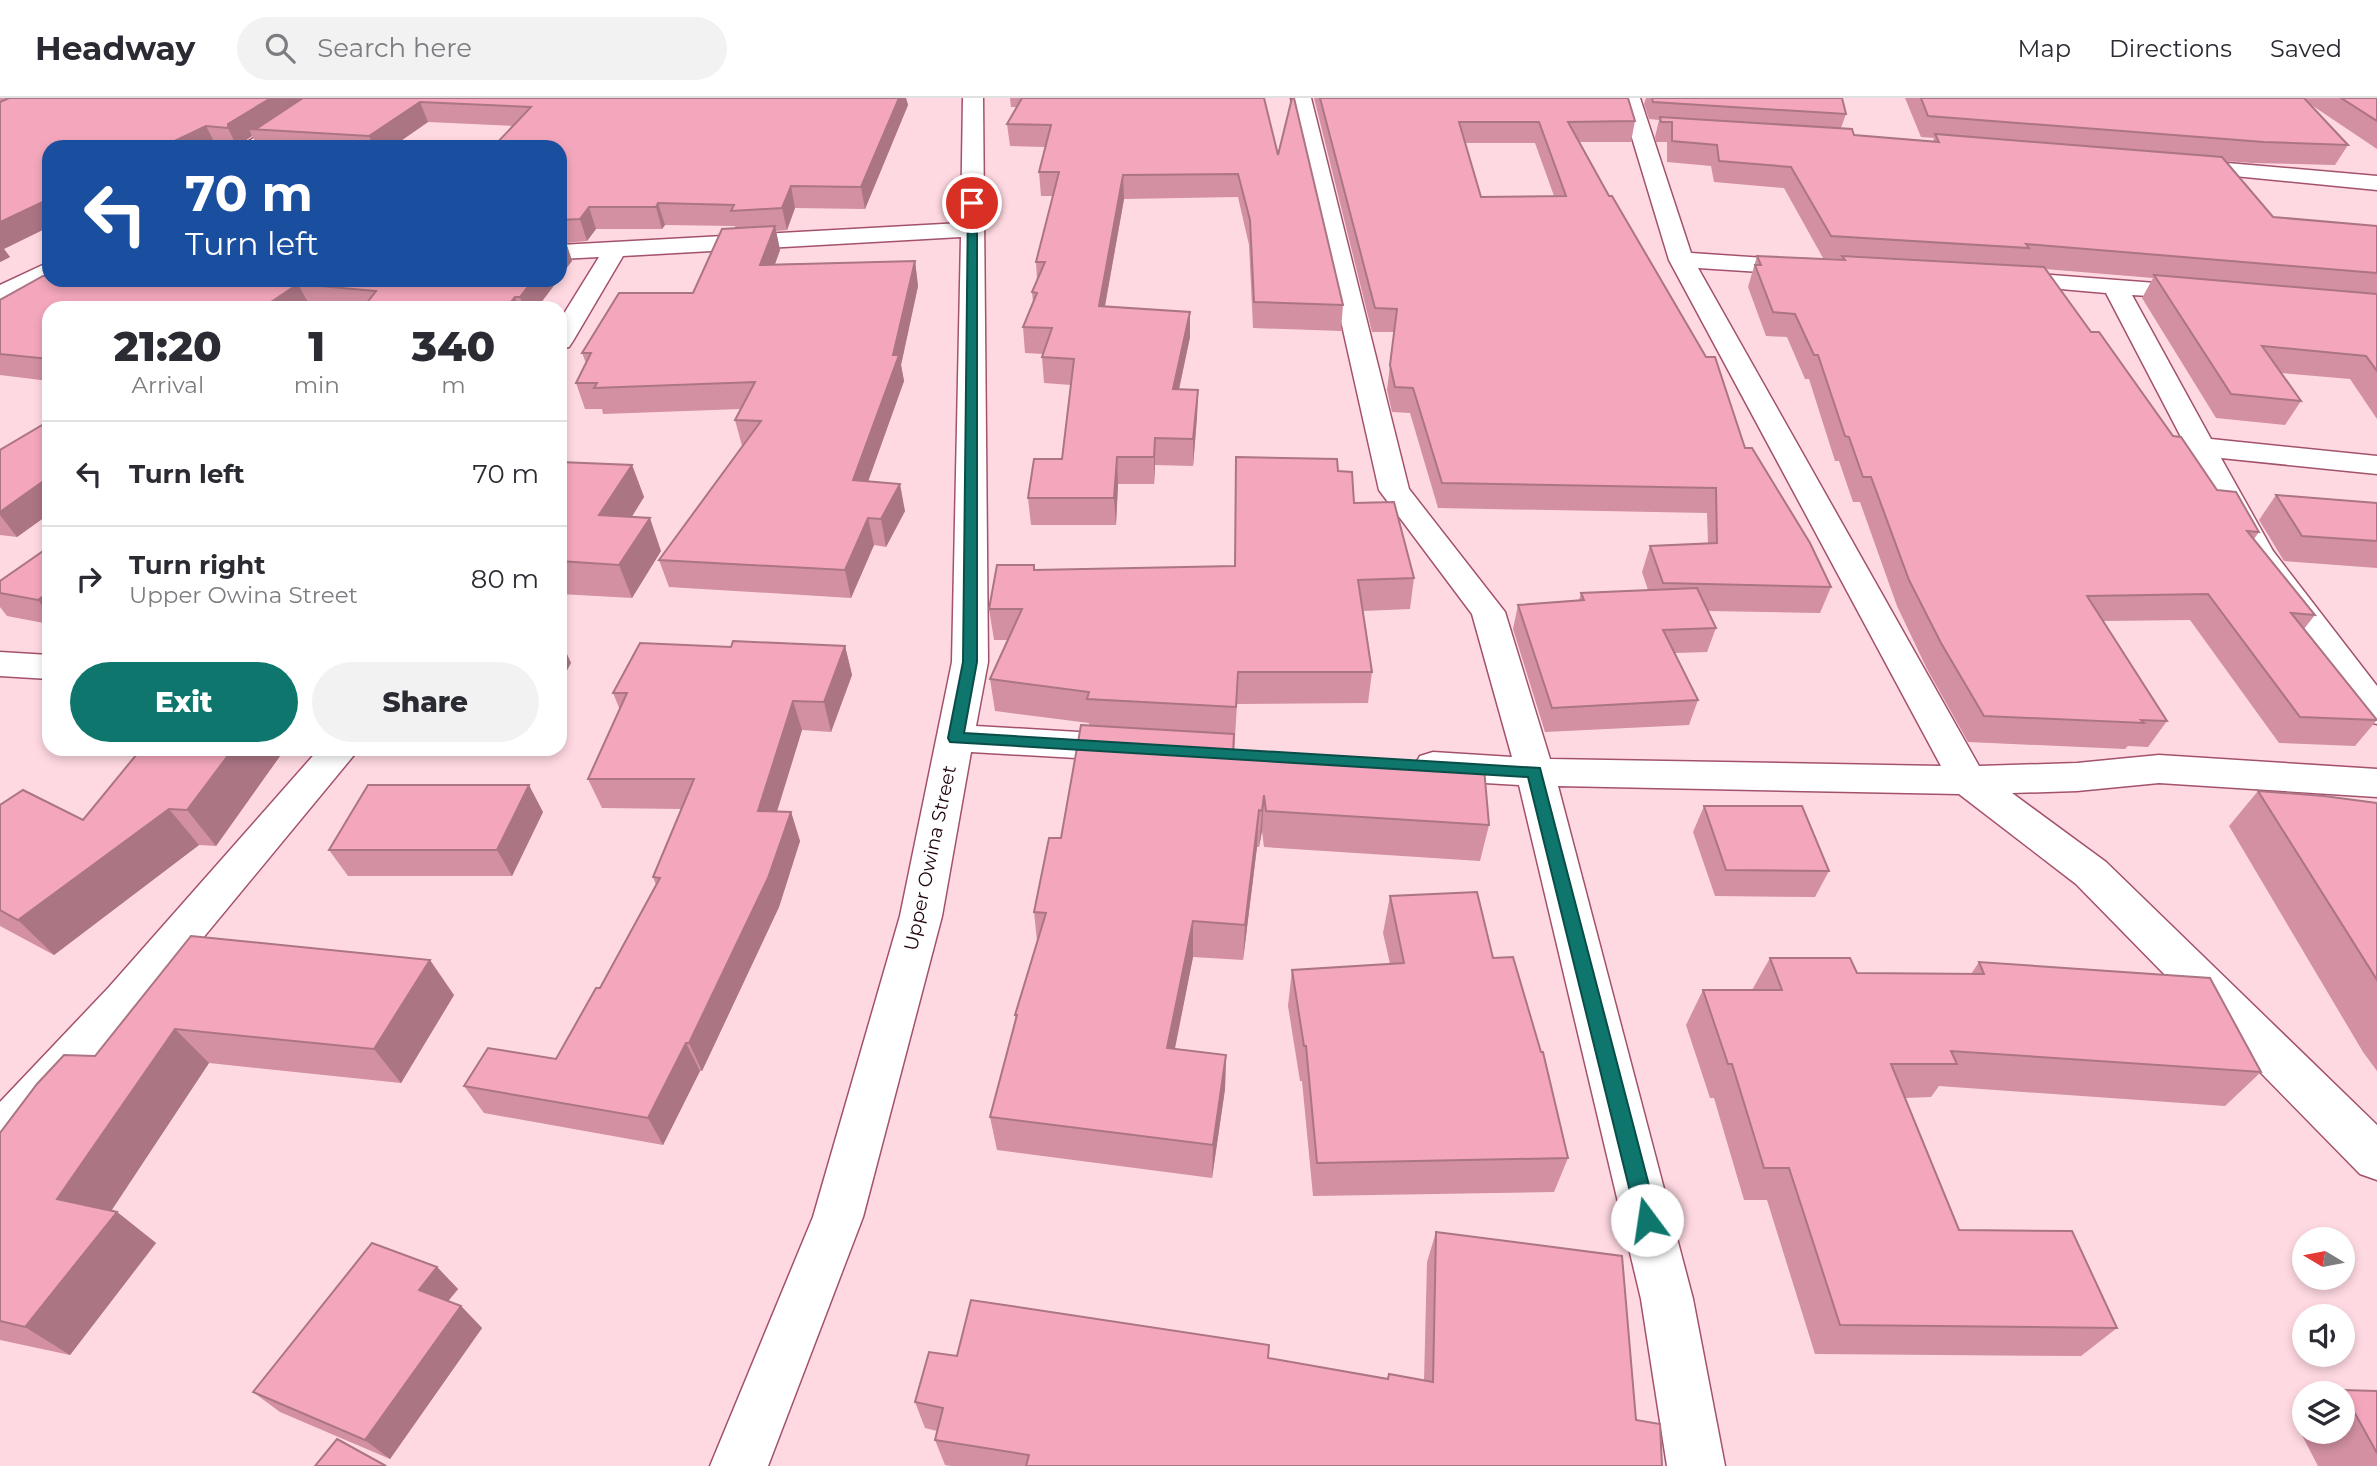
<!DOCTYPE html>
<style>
body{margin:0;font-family:Montserrat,sans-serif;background:#f2f2f3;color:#2b2b33;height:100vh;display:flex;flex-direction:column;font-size:26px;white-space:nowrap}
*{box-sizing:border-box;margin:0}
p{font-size:23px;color:#7c7c81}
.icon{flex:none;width:38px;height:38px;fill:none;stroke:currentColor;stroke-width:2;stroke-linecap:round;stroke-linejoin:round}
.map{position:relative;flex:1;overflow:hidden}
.panel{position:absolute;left:42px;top:203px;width:525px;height:455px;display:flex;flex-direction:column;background:#fff;border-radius:21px;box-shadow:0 4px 10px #0003}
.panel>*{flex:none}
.top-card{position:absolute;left:42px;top:42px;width:525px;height:147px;border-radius:21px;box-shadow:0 4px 10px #0003;background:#1a4fa0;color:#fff;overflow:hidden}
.needle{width:46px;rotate:280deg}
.controls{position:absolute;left:2292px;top:1129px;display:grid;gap:14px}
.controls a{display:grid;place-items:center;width:63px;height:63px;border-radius:50%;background:#fff;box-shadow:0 4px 10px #0003;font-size:35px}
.pin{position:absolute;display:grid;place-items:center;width:60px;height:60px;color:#fff;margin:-30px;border:4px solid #fff;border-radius:50%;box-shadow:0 2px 7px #0007}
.me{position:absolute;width:77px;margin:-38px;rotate:346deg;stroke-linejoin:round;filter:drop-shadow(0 0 5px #0008)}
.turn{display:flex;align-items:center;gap:24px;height:147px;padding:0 28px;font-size:32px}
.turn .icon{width:91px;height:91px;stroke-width:2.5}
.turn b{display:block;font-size:49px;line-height:60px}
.eta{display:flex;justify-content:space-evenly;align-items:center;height:119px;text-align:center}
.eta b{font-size:42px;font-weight:800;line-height:49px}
.button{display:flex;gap:14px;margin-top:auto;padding:14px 28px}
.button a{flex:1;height:80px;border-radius:42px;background:#0f766e;color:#fff;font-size:28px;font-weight:800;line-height:80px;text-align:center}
.button a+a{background:#f2f2f3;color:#2b2b33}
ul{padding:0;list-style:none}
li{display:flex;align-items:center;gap:21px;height:105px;padding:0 28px;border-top:2px solid #e1e1e2}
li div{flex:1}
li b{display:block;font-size:26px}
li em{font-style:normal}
header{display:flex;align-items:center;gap:42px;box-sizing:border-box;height:98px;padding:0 35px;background:#fff;border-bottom:2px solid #e1e1e2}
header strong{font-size:33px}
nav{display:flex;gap:38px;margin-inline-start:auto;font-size:24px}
.search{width:490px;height:63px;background:#f2f2f3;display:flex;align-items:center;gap:18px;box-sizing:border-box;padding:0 24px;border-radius:38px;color:#7c7c81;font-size:26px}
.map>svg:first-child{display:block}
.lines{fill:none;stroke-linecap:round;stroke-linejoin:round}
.minor-casing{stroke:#a3526c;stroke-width:3}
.minor{fill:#fff;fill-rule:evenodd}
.wall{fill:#d290a2;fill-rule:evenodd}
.shaded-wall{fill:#ab7584}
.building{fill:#f4a7bc;stroke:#ab7584;stroke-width:2;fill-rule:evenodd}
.route{fill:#0f766e;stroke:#0a4d48;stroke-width:2}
.labels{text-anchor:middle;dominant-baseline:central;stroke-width:6;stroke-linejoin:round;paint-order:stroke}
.street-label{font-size:19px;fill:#20030d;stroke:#fff}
</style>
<header>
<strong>Headway</strong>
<div class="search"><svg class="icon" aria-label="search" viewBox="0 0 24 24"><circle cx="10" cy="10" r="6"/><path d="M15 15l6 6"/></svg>Search here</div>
<nav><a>Map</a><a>Directions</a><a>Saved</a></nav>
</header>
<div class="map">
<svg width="2377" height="1368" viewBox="0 0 2377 1368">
<rect width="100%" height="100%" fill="#ffd9e2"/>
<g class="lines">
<g class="minor-casing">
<g id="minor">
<polygon points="315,0 339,0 264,49 240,49"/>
<polygon points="963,0 983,0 988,564 976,628 1128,637 1141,641 1147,650 1141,659 1128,663 971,654 942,818 863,1119 768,1368 710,1368 813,1119 900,818 952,564 961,139 623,158 573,243 569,249 560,251 560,222 599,159 560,161 560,147 961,125"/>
<polygon points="1291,0 1311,0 1409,391 1505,514 1550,661 1941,668 1669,162 1620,0 1640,0 1691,155 1808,163 1817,165 1820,170 1817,175 1808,177 1698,170 1979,668 2077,665 2159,657 2377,671 2377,699 2159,685 2077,693 2012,695 2106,764 2377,1027 2377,1082 2360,1076 2076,786 1959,696 1558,688 1693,1201 1725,1368 1667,1368 1641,1201 1519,687 1433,682 1420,678 1414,668 1420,658 1433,654 1512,659 1472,516 1379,392"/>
<polygon points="2181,61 2377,78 2377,92 2173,72 2170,67 2173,62"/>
<polygon points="49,164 49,181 0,204 0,187"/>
<polygon points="2001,173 2208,189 2211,194 2208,199 2199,201 2132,197 2211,341 2377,358 2377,376 2221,360 2273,453 2377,588 2377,626 2364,623 2242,456 2106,195 1992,185 1989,180 1992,175"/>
<polygon points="0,554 49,557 49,581 0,578"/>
<polygon points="319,651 359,651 141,915 17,1052 0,1059 0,1004 109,889"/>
</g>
</g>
<use href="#minor" class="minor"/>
</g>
<g class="wall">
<polygon points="0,0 906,0 908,7 865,111 795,110 787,132 776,133 780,152 775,166 915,163 918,188 901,267 904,283 868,383 905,413 886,449 874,447 851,500 669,489 659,462 742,348 735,322 741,311 603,316 602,311 585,311 576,285 586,265 582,255 693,195 735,130 735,128 665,127 662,131 596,131 587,143 566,145 572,163 560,147 560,49 513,28 428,24 392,49 258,49 252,38 239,47 238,49 49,49 4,151 10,159 0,164"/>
<polygon points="1010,0 1264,0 1278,57 1343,207 1341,233 1253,230 1249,147 1238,99 1124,101 1105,209 1190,214 1190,239 1179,292 1198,292 1197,319 1193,368 1155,367 1154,386 1118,386 1116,427 1031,427 1028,400 1062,361 1071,287 1044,285 1042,259 1043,256 1025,255 1023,229 1033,204 1032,194 1037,182 1036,164 1053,98 1041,98 1039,74 1045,49 1010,48 1007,26 1017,9 1011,9"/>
<path d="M 1314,0 L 1628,0 L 1635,23 L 1631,44 L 1579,44 L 1745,350 L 1831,489 L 1820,515 L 1708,513 L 1716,530 L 1707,554 L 1675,555 L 1698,602 L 1689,627 L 1545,634 L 1513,531 L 1518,507 L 1579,502 L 1581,495 L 1648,492 L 1642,474 L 1650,448 L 1708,445 L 1707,415 L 1438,410 L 1410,315 L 1392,314 L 1387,292 L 1394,234 L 1372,234 ZM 1465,45 L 1535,45 L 1554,98 L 1481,99 Z"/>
<polygon points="1646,0 1842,0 1846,16 1841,30 1854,37 1933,43 1934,40 1921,39 1905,0 2377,0 2377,51 2310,6 2348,47 2335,67 2252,65 2225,63 2273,119 2377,128 2377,321 2350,281 2281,275 2301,303 2285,327 2216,320 2142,200 2153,180 2045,171 2091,234 2217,392 2259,434 2254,441 2315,517 2304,531 2377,622 2355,648 2279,645 2190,522 2103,523 2167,623 2148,649 2128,648 2125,651 1968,644 1927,571 1897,508 1860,404 1853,404 1839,363 1835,363 1809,281 1805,281 1787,239 1766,238 1748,189 1757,158 1841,161 1823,160 1784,90 1714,84 1711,68 1667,64 1667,44 1656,44 1655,39 1659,22 1649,21 1644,6"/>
<polygon points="101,182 558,182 537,210 326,210 310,208 308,210 49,210 49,283 0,277 0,202"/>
<polygon points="49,323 49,416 17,439 0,437 0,352"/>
<polygon points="1236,359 1338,373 1354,405 1414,480 1410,511 1363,513 1372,574 1368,605 1237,606 1234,656 1489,727 1480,763 1264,749 1262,733 1259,749 1257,749 1243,862 1193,859 1175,951 1226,957 1225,991 1212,1080 997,1052 990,1019 1016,922 1015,917 1037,843 1034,814 1061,740 1089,627 1089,625 995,613 990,581 1008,542 994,542 989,511 1035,472 1235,468"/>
<polygon points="560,364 632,367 644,399 631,419 661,453 632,500 560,496"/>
<polygon points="2276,397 2377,405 2377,470 2284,463 2259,422"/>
<polygon points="49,449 49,526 7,518 0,509 0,483"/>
<polygon points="845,548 852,577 831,634 802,632 777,714 791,714 800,743 779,809 702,973 700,973 663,1047 484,1015 464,988 556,961 600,890 656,787 653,779 682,711 602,710 588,681 620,612 613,595 731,549"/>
<polygon points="141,651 285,651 216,748 199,747 54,857 0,828 0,707 83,722"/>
<polygon points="2258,693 2377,705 2377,973 2363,954 2229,728"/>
<polygon points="1704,708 1829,773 1815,799 1715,798 1693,734"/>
<polygon points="543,714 512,778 348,778 329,752"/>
<polygon points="1390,798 1493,860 1568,1060 1554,1094 1313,1098 1302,983 1300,983 1288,908 1292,872 1390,866 1383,835"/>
<polygon points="191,838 454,897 401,985 209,965 111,1112 117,1114 156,1145 70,1257 0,1242 0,1035 95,958"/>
<polygon points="1770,860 1857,875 1971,876 1979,864 2261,974 2225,1008 1939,988 1931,999 1905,1000 1959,1132 2117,1230 2081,1258 1815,1256 1767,1102 1744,1102 1714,1000 1710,1000 1686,927 1703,892 1752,892"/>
<polygon points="1436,1134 1636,1322 1662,1368 952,1368 945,1367 935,1342 937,1333 925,1330 915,1304 957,1258 1268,1260 1387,1281 1389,1276 1424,1283 1427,1164"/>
<polygon points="437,1169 458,1191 448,1203 461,1208 482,1230 390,1361 280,1314 253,1294"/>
<polygon points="2342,1292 2377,1293 2377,1368 2318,1368 2293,1320 2305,1314 2305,1334 2343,1334 2343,1295 2337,1295"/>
</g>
<g class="shaded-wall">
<polygon points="271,0 311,0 262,32 249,31 252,38 239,47 237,49 228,30 228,26"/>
<polygon points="899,0 906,0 908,7 865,111 861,89"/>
<polygon points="420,4 428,24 392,49 373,49 369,38"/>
<polygon points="206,28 217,49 162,49"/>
<polygon points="1123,77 1124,101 1100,234 1099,208"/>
<polygon points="791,88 795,110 787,132 782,110"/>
<polygon points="49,101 49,129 4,151 10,159 0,164 0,124"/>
<polygon points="658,105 665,127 662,131 656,109"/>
<polygon points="589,109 596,131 587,143 580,121"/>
<polygon points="775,128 780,152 766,191 760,167"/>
<polygon points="565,141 572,163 560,179 560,147"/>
<polygon points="915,163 918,188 901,267 904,283 859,409 853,382 893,257"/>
<polygon points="533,182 558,182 537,210 524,210 520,199"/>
<polygon points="298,186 310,208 308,210 262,210"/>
<polygon points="515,199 519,210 506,210"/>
<polygon points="1190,214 1190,239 1173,318 1173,291"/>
<polygon points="1198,292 1197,319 1193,368 1193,341"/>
<polygon points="1155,340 1155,367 1154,386 1154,359"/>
<polygon points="1117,359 1118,386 1116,427 1114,400"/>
<polygon points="632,367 644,399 612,451 599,417"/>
<polygon points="49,379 49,416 17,439 0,417 0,414"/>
<polygon points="900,386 905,413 886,449 881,421"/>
<polygon points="650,420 661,453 632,500 619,467"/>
<polygon points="868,420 874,447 851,500 845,472"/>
<polygon points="42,499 49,509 49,516 38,502"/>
<polygon points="560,540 571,565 560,586"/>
<polygon points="845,548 852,577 831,634 824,604"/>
<polygon points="793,603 802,632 768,742 758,713"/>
<polygon points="233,651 285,651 216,748 187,712"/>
<polygon points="529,687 543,714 512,778 497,752"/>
<polygon points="1264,697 1262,733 1259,749 1262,713"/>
<polygon points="169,711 199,747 54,857 18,822"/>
<polygon points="1259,712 1257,749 1243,862 1245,827"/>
<polygon points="791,714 800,743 779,809 702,973 689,945"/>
<polygon points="1193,823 1193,859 1168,984 1167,950"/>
<polygon points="430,862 454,897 401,985 374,951"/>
<polygon points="175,931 209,965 98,1133 57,1101"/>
<polygon points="686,945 700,973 663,1047 648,1020"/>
<polygon points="1226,957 1225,991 1212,1080 1213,1047"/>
<polygon points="117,1114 156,1145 70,1257 25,1229"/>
<polygon points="437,1169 458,1191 440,1213 419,1192"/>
<polygon points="461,1208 482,1230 390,1361 365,1342"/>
</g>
<g class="building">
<polygon points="9,0 271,0 228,26 228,30 206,28 162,49 49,49 49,101 0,124 0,4"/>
<polygon points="303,0 899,0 861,89 791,88 782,110 731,113 734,107 658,105 656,109 589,109 580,121 560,122 560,49 493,49 531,9 420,4 369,38 249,31 256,31"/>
<polygon points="1022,0 1264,0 1278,57 1292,0 1294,0 1343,207 1254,204 1250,122 1238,76 1123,77 1099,208 1190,214 1173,291 1198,292 1193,341 1155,340 1154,359 1117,359 1114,400 1028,400 1034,361 1062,361 1074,261 1042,259 1052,230 1023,229 1037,195 1032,194 1045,164 1036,164 1059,74 1039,74 1051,27 1007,26"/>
<path d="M 1320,0 L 1628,0 L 1635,23 L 1568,24 L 1609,98 L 1612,98 L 1706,259 L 1715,259 L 1745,350 L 1752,350 L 1810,445 L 1831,489 L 1663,485 L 1650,448 L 1717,445 L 1716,390 L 1442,385 L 1413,290 L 1395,289 L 1390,267 L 1397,211 L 1375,210 ZM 1459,24 L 1539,24 L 1566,98 L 1481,99 Z"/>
<polygon points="1652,0 1842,0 1846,16 1653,4"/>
<polygon points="1921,0 2304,0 2348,47 2264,44 1928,18"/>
<polygon points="2341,0 2377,0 2377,23"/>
<polygon points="1660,19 1852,31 1854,37 1939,44 1935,36 2222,59 2273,119 2377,128 2377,175 2026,146 2029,150 1831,138 1791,69 1719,63 1717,47 1672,43 1672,24 1661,24"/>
<polygon points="775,128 760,167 915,163 893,257 899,257 853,382 900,386 881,421 868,420 845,472 659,462 761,323 735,322 755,284 594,290 597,285 576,285 591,255 582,255 619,195 693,195 722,131"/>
<polygon points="1757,158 1845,162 1842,158 2044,169 2091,234 2099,234 2173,338 2181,339 2217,392 2236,394 2259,434 2247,433 2315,517 2291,515 2377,622 2300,619 2208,496 2087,498 2167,623 2141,622 2144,625 1984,618 1941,545 1909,482 1871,379 1863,379 1849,339 1845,338 1818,257 1814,257 1795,216 1773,214 1755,167 1761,167"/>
<polygon points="2154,177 2377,196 2377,273 2366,258 2262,248 2301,303 2231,296"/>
<polygon points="43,178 49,178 49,182 533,182 520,199 515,199 506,210 363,210 376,193 298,186 262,210 49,210 49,261 0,256 0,202"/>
<polygon points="49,323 49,379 0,414 0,352"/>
<polygon points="1236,359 1337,361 1338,373 1352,374 1354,405 1394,404 1414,480 1358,482 1372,574 1238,574 1236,609 1087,601 1089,594 990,581 1022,511 989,511 997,467 1034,467 1034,472 1235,468"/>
<polygon points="560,364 632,367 599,417 650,420 619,467 560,463"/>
<polygon points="2276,397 2377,405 2377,443 2302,438"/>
<polygon points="49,449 49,499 42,499 38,502 0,495 0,483"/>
<polygon points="1697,490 1716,530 1663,532 1698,602 1552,610 1518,507 1584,502 1581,495"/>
<polygon points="733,543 845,548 824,604 793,603 758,713 791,714 768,780 689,945 686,945 648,1020 464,988 488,950 556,961 596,890 600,890 660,780 653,779 694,681 588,681 627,595 613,595 640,545 731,549"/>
<polygon points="1081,627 1234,636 1233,656 1484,670 1489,727 1266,713 1264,697 1262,713 1259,712 1245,827 1193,823 1167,950 1226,957 1213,1047 990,1019 1017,917 1015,917 1046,815 1034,814 1049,740 1061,740"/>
<polygon points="141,651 233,651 187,712 169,711 18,822 0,812 0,707 23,692 83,722"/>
<polygon points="368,687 529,687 497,752 329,752"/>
<polygon points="2258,693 2324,698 2377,705 2377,882"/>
<polygon points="1704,708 1802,708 1829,773 1726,772"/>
<polygon points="1477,794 1493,860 1513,859 1541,954 1543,954 1568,1060 1317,1065 1306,948 1304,948 1292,872 1404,865 1390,798"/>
<polygon points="191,838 430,862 374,951 175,931 57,1101 117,1114 25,1229 0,1223 0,1035 37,986 64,957 95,958"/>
<polygon points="1770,860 1850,860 1857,875 1984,876 1979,864 2210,880 2261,974 1951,953 1957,966 1891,966 1959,1132 2072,1133 2117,1230 1840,1227 1789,1070 1764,1070 1732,966 1728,966 1703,892 1782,892"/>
<polygon points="1436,1134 1622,1158 1636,1322 1660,1326 1662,1368 1026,1368 1029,1357 935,1342 943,1310 915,1304 929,1254 957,1258 971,1202 1269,1247 1268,1260 1388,1281 1389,1276 1433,1284"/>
<polygon points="372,1145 437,1169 419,1192 461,1208 365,1342 253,1294"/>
<polygon points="2342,1292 2377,1293 2377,1355"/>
<polygon points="337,1341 386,1368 315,1368"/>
</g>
<polygon class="route" points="972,102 977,105 977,564 964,635 1540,670 1658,1122 1655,1129 1647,1132 1640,1129 1637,1122 1528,679 950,644 948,640 963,564 968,105"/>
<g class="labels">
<g class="street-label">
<text transform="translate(930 760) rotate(-78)">Upper Owina Street</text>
</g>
</g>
</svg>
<div class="controls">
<a><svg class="needle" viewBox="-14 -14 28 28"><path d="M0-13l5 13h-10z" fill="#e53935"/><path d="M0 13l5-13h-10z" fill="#7c7c81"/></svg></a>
<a><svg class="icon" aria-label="sound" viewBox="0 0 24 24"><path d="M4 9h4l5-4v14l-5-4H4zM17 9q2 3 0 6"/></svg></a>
<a><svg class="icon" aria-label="layers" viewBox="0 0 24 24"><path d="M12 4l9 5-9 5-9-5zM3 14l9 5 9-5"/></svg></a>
</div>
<div class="pin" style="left:972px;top:105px;background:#d93025"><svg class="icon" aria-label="arrive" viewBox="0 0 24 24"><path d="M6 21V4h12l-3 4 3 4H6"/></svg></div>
<svg class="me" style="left:1647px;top:1122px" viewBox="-20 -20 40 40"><circle r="19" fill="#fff"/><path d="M0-13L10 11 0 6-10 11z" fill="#0f766e"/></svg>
<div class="top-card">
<div class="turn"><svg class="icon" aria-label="left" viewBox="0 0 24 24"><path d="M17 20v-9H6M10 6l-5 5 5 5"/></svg><div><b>70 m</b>Turn left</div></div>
</div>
<section class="panel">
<div class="eta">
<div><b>21:20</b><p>Arrival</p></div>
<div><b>1</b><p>min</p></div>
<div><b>340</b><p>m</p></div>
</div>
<ul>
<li><svg class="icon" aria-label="left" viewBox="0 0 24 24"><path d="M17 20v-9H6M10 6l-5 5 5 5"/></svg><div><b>Turn left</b></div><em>70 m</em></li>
<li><svg class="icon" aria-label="right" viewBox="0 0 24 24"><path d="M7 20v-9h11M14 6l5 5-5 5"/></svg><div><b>Turn right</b><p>Upper Owina Street</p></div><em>80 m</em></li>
</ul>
<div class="button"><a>Exit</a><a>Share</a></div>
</section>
</div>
